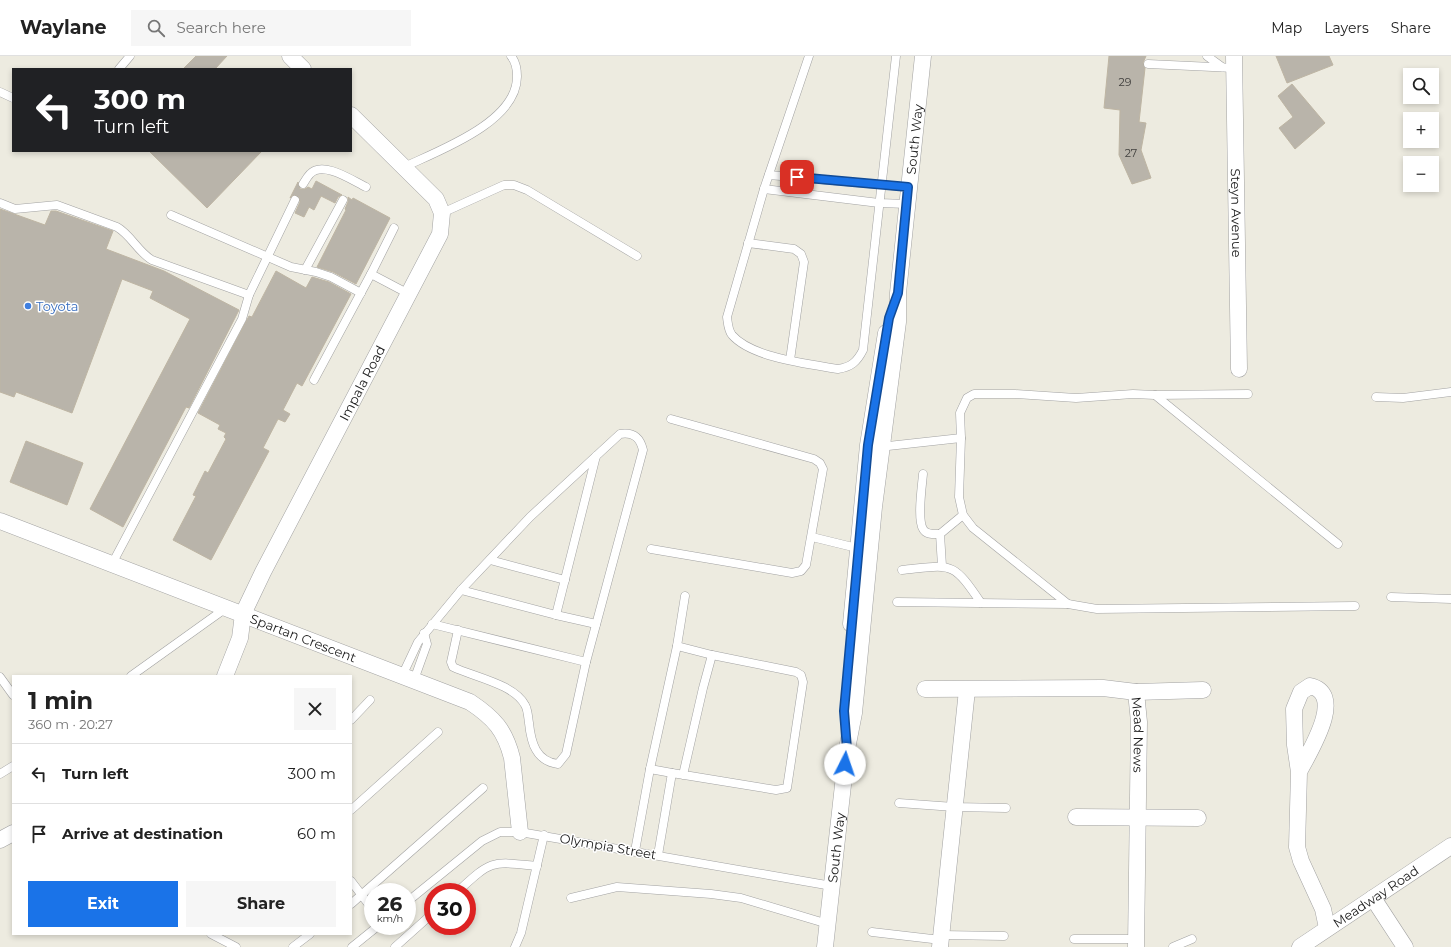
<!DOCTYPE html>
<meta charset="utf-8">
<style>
body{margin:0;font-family:Montserrat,sans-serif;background:#f6f6f6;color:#222;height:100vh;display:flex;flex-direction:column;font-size:15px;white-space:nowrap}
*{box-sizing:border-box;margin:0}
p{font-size:13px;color:#767676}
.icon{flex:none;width:22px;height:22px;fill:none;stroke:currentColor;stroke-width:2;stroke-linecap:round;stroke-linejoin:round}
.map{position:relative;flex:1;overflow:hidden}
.side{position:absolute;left:12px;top:619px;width:340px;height:260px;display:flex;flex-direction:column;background:#fff;border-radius:0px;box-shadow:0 2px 6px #0003}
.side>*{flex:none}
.top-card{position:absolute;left:12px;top:12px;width:340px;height:84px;border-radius:0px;box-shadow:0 2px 6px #0003;background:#202124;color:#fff;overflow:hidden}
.buttons{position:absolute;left:1403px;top:12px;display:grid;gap:8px}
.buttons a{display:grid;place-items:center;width:36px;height:36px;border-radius:0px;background:#fff;box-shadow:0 2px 6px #0003;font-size:20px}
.speed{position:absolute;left:364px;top:827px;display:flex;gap:8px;font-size:20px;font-weight:700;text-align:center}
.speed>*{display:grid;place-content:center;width:52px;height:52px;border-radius:50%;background:#fff;box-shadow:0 2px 6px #0003;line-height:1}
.speed small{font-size:10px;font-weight:400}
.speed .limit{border:6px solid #d22;background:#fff;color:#111}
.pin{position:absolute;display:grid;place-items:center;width:34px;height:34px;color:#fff;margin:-17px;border-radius:8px;box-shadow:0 2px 6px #0006}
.me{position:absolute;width:44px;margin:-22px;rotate:4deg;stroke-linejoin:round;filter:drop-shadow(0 0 3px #0008)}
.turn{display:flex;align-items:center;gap:14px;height:84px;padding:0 16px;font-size:18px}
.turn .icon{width:52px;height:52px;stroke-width:2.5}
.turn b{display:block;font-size:28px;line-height:34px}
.round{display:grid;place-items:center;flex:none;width:42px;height:42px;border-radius:0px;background:#f6f6f6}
.head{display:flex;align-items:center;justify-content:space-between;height:68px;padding:0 16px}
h1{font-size:24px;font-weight:700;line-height:30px}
.primary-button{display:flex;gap:8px;margin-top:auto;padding:8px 16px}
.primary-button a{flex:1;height:46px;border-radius:0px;background:#1a73e8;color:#fff;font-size:16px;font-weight:700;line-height:46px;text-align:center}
.primary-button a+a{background:#f6f6f6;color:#222}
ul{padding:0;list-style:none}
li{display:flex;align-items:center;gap:12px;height:60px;padding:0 16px;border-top:1px solid #e0e0e0}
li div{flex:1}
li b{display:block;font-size:15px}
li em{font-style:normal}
header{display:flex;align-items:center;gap:24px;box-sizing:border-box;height:56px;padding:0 20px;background:#fff;border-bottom:1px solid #e0e0e0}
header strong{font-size:19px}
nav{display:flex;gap:22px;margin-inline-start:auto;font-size:14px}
.search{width:280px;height:36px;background:#f6f6f6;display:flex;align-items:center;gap:10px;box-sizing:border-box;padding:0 14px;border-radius:0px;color:#767676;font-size:15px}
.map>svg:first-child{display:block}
.building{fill:#b9b4aa;stroke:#beb5a3}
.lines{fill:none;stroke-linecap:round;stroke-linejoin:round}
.lane-casing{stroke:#a2a2a2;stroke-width:9}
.street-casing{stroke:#a2a2a2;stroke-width:17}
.lane{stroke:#fff;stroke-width:8}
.street{stroke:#fff;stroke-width:16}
.route-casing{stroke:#114b97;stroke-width:10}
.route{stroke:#1a73e8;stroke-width:7}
.shop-dot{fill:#3f7fe0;stroke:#fff;stroke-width:1.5}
.labels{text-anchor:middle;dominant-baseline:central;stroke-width:3;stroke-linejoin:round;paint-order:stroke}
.number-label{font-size:11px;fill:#42413f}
.street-label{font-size:13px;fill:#1b1b1b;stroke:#fff}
.shop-label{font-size:13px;fill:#366cbe;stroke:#fff;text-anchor:start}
</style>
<header>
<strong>Waylane</strong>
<div class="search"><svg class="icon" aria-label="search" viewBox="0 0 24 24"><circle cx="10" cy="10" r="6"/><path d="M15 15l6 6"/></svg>Search here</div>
<nav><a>Map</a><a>Layers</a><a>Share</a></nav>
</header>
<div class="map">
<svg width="1451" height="891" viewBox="0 0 1451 891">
<rect width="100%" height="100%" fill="#edebe0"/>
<g class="building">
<polygon points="196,0 227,0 215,13 183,13"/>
<polygon points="1109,0 1146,0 1143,7 1145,12 1139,66 1146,67 1141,94 1151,122 1132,128 1119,99 1120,54 1104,52"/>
<polygon points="1276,0 1329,0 1333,9 1287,27"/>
<polygon points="1292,28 1325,67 1295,93 1279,72 1293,61 1278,40"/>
<polygon points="149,95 262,95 207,152"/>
<polygon points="316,125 342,139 338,141 335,147 321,140 314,154 309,151 304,161 295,157 300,146 299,141 294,139 290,142 298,126 300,133 305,133 308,131 312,133"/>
<polygon points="348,141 352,144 353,142 390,162 356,228 333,216 317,211 346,154 345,153 348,146"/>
<polygon points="0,153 45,169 51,155 56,155 113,175 106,193 164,215 239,254 189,352 186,351 123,471 90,453 190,263 150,242 153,235 122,223 72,357 16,336 14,341 0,336"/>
<polygon points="276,215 306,232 312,221 329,226 351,238 302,330 297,327 283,354 290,358 285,366 278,363 263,392 269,395 211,504 173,484 196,440 193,439 205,415 208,417 226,383 224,381 226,377 218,373 220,369 198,357 249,260 252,261"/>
<polygon points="26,385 83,407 67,449 10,426"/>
</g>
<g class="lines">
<g class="lane-casing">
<g id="lane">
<path d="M 809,0 L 764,133 L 727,261 C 728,268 728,274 732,279 C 752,302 809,308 838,313 C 851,311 857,306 863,294 L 896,0"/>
<polyline points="1207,0 1222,11"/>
<polyline points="1148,8 1234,12"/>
<polyline points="119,13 130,0"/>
<polyline points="0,36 13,42"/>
<path d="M 404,111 C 438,95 518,66 517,20 C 517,13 516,6 511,0"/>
<polyline points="769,119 908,131"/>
<path d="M 303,128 C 305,125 307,121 310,118 C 323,104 353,125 366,131"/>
<polyline points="764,133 879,147 907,148"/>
<path d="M 0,147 L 15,153 L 57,149 L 117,171 C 131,179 138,196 152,204 L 249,239 L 242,263 L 112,508"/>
<polyline points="442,157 504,129 514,129 527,134 637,200"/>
<polyline points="171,159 291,211 316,216 331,221 361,237"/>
<polyline points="748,187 794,193 801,198 804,206 790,304"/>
<polyline points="305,214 343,144"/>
<polyline points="371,218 394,172"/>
<polyline points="249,239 295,144"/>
<polyline points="314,324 371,218 409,238"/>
<polyline points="1155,339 1248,338"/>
<polyline points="1376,341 1403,342 1451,336"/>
<polyline points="961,382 959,441 963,459 973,472 1068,548 1097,553 1355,550"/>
<polyline points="879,391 961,382 960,357 967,342 974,338 1015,338 1076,342 1133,338 1155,339 1338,488"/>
<polyline points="596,400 556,559 596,568"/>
<path d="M 923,418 C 922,430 917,463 923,473 C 926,479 934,478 940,478"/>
<polyline points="812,481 861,493"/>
<polyline points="651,493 792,517 801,515 806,509 823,413 820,407 814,403 671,363"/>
<polyline points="490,504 565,524"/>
<polyline points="942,510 940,478 963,459"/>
<path d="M 902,514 C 952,509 952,504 981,547"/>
<polyline points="461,534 556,559"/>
<polyline points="1391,541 1451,543"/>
<polyline points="897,546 1068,548"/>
<polyline points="432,568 586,606"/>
<polyline points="677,590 712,599"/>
<polyline points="131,620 226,552"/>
<path d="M 402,620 L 418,586 L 461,534 L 530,461 L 620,378 C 633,376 640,381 643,394 L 586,606 L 566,698 L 558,708 C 536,705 531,687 529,667 C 528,661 528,654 525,649 C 514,628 474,621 453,611 L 451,606 L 458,574"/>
<polyline points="0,621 13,639"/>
<polyline points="414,624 427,588 424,577"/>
<polyline points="351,664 370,644"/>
<polyline points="672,717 650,713 677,590 685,540"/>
<polyline points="0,718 13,710"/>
<polyline points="899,747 954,751 1006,752"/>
<polyline points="351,754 438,676"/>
<polyline points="635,795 650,713"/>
<polyline points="658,799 672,717 776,734 787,732 803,626 801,619 796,616 712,599 703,632 683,719"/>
<polyline points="351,825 373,854"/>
<path d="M 457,836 C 492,804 490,805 537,810"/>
<polyline points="571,842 617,831 711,838 741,842 828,868"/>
<polyline points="407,846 482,785 500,776 520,776 832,830"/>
<polyline points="351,848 483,732"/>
<polyline points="872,876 941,884"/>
<polyline points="211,878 236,891"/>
<polyline points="941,879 1004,880"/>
<polyline points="1074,883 1137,883"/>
<polyline points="293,891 310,878"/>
<polyline points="352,891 378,870"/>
<polyline points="395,891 433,857"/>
<polyline points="515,891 521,877 544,779"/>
<polyline points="1173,891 1192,883"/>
</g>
</g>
<g class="street-casing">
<g id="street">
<polyline points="290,0 303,13"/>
<path id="s1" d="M 1234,0 L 1239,313"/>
<path id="s2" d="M 0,465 L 470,646 C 494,662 505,674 512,702 L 520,776"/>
<polyline points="851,568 868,389 886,277"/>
<path id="s3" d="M 225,620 L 240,582 L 243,558 L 263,516 L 440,178 L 442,157 L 436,143 L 351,59"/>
<path id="s4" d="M 925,633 L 1103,632 L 1136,636 L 1139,666 L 1136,891"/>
<polyline points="1136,636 1203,634"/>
<path d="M 1299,716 C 1308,698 1347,638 1310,630 L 1301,636 L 1294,653 L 1295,689 L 1299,716 L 1297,791 L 1301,805 L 1323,853 L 1327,872"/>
<polyline points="1076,761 1198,762"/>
<polyline points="0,784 13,777"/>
<polyline points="1373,842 1405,891"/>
<path id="s5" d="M 825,891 L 847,693 L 854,657 L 874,451 L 898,266 L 898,237 L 923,0"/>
<polyline points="940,891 967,634"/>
<path id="s6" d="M 1300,891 L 1451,790"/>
</g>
</g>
<use href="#lane" class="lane"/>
<use href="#street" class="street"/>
</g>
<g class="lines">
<g class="route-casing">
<polyline id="route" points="797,121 908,131 898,237 889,262 868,389 844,655 847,693 845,708"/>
</g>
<use href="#route" class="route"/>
</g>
<circle class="shop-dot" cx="28" cy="250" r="4"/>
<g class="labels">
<g class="number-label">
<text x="1125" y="26">29</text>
<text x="1131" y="97">27</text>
</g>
<g class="street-label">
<text stroke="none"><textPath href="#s5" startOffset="813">South Way</textPath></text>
<text stroke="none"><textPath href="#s1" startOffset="157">Steyn Avenue</textPath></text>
<text stroke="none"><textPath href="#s3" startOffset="325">Impala Road</textPath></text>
<text stroke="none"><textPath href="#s2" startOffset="325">Spartan Crescent</textPath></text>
<text stroke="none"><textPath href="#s4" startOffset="254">Mead News</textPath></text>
<text transform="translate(608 790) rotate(10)">Olympia Street</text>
<text stroke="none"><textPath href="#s5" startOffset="100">South Way</textPath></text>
<text stroke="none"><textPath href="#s6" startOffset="91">Meadway Road</textPath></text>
</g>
<g class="shop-label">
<text x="36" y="250">Toyota</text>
</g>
</g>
</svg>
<div class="buttons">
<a><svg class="icon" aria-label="search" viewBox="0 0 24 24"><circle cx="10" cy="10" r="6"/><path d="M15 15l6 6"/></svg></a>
<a>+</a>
<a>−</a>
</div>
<div class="speed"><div>26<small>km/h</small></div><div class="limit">30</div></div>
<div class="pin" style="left:797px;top:121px;background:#d93025"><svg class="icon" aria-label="arrive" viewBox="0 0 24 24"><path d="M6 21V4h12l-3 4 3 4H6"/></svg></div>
<svg class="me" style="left:845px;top:708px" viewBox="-20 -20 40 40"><circle r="19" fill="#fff"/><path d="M0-13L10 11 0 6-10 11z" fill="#1a73e8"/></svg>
<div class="top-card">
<div class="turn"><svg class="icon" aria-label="left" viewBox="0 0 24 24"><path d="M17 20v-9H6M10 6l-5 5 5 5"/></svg><div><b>300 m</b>Turn left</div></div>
</div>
<section class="side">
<div class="head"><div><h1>1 min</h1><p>360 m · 20:27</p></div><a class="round"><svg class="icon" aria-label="close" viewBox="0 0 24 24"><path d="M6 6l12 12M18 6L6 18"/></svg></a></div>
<ul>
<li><svg class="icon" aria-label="left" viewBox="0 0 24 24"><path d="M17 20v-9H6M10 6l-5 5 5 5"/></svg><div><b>Turn left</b></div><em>300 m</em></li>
<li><svg class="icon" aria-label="arrive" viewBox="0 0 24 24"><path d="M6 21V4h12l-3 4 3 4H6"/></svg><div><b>Arrive at destination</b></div><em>60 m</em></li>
</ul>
<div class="primary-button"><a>Exit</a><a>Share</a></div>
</section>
</div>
